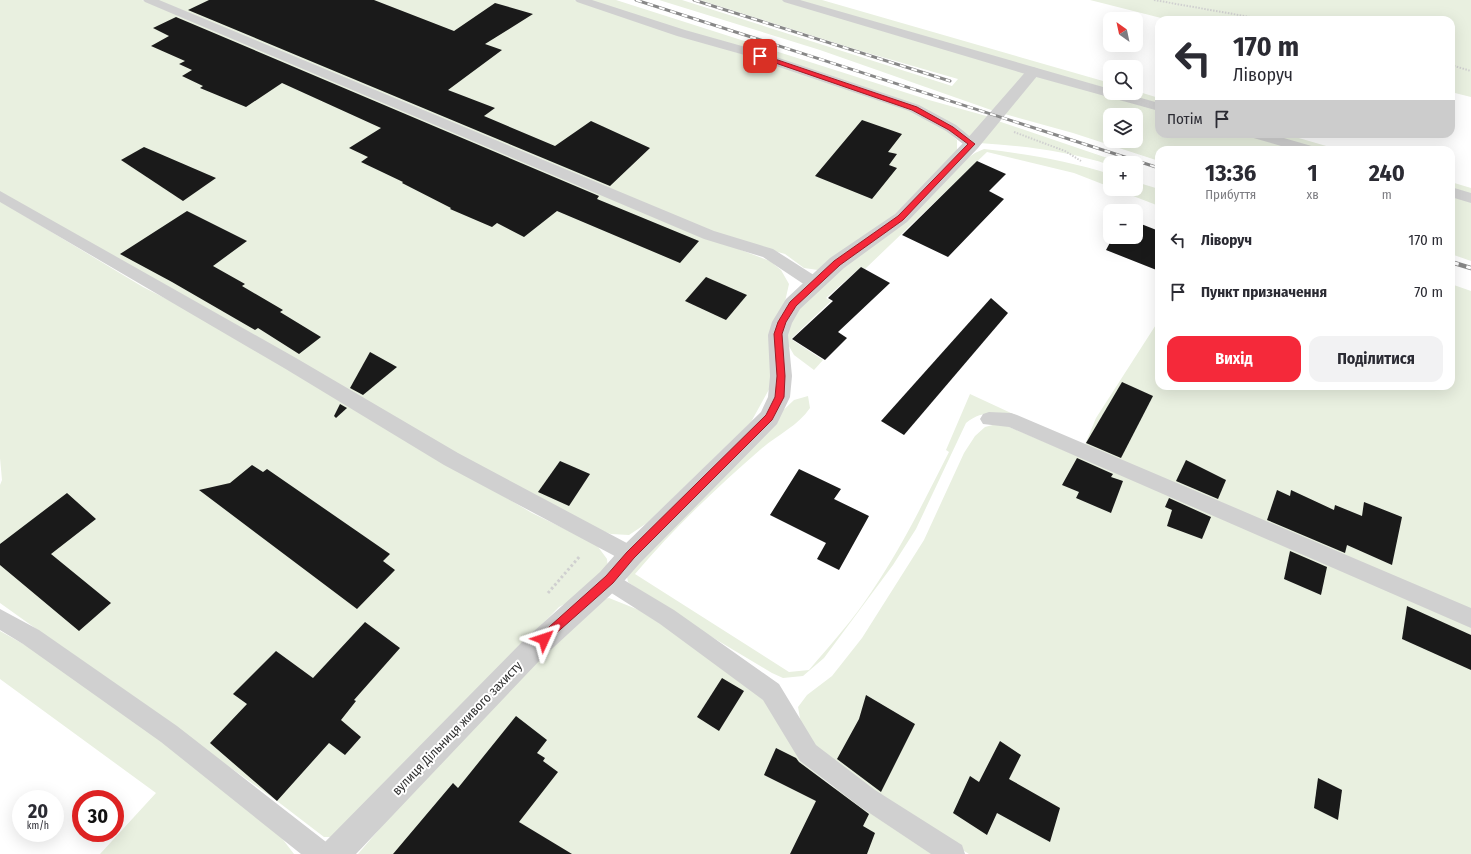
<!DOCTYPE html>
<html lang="uk">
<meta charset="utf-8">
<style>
body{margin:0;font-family:"Fira Sans Condensed",sans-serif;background:#f2f2f3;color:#2b2b33;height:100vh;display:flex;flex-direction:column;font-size:15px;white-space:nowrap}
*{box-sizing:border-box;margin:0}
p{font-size:13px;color:#7c7c81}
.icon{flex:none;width:22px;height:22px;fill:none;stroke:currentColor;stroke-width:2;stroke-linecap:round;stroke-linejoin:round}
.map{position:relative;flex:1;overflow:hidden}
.sheet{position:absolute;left:1155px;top:146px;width:300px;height:244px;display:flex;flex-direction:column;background:#fff;border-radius:12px;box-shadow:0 4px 16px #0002}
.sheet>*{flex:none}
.guide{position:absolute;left:1155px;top:16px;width:300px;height:122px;border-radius:12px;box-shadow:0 4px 16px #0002;background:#fff;color:#2b2b33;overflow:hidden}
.needle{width:26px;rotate:327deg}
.controls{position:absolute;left:1103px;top:12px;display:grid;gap:8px}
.controls a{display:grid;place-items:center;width:40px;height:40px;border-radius:8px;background:#fff;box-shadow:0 4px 16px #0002;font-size:20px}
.speed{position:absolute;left:12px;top:790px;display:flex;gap:8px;font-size:20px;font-weight:700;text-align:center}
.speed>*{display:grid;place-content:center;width:52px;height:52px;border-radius:50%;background:#fff;box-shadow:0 4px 16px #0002;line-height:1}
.speed small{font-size:10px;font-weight:400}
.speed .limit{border:6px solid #d22;background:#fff;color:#111}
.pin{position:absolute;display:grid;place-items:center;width:34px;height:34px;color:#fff;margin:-17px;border-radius:8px;box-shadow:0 2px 6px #0006}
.me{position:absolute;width:44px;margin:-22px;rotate:48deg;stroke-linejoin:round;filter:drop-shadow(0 0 3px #0008)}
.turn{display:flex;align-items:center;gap:14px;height:84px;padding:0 12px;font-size:18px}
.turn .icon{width:52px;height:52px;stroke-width:2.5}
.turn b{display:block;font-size:28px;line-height:34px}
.then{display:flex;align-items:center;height:38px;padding:0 12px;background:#0003;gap:8px;font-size:15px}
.eta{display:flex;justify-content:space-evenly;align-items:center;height:68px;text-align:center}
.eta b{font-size:24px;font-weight:700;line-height:28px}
.primary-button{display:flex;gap:8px;margin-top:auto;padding:8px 12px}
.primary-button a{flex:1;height:46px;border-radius:12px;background:#f5293a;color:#fff;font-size:16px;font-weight:700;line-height:46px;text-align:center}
.primary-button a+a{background:#f2f2f3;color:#2b2b33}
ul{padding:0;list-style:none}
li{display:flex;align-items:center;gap:12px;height:52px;padding:0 12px}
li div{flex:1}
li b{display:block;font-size:15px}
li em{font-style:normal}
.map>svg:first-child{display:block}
.green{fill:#e9f0e0;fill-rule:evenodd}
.building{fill:#1a1a1a}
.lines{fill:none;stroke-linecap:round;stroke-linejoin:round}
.path-far1{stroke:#d0d0d0;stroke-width:2;stroke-dasharray:1.5 1.5;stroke-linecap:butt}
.path{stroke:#d0d0d0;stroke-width:3;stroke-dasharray:2.5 2.5;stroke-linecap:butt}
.lane{fill:#d0d0d0;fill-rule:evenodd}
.street{fill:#d0d0d0;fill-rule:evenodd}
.rail-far1-casing{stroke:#888;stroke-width:3}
.rail-casing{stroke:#888;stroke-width:4.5}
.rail-far1{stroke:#fff;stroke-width:2;stroke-dasharray:6;stroke-linecap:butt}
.rail{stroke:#fff;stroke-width:3;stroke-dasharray:8;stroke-linecap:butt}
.route{fill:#f5293a;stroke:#9f1b26}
.labels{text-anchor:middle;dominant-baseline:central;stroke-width:4;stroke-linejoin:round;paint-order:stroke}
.street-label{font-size:13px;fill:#333;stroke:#fff}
</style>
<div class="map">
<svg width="1471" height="854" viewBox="0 0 1471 854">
<rect width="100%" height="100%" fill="#fff"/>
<g class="green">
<polygon points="0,0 142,0 593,191 683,228 770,261 781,270 789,284 784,306 772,384 751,422 647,523 629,535 611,534 566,518 0,192"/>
<polygon points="157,0 574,0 789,69 922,115 946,130 957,140 957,152 893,216 818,270 804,268 785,254 719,235"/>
<polygon points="588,0 616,0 929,100 990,117 972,138 954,125"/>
<path d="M 659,0 L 682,0 L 952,86 L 958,79 L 861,51 L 700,0 L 822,0 L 1110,83 L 1110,93 L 1136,93 L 1136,91 L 1159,98 L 1159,134 L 1285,134 L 1340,150 L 1159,150 L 1159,161 L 1073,133 L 994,111 L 820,50 ZM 1110,115 L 1136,115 L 1136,141 L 1110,141 Z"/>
<polygon points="1090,0 1471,0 1471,97 1451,92 1451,20 1169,20"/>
<path d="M 998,121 L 1122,163 L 1110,163 L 1110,165 C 1067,151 1024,146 979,143 Z"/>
<path d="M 984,149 C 1027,154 1069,161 1110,174 L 1110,187 L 1074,173 L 987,152 L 865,269 L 861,267 L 826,298 L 831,301 L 791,339 L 823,360 L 814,370 L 794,355 L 786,341 L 788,322 L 811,294 L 965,160 L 975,153 Z"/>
<polygon points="1136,182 1159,189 1159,206 1115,189 1136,189"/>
<polygon points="1451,182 1471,188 1471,261 1451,254"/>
<polygon points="0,201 143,287 196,314 532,513 596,544 607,559 608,569 582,595 559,607 336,837 324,837 277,801 0,603 0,485 2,480 0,458"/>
<path d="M 1451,284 L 1471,291 L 1471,614 L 1003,414 C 987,413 979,413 966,423 L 916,529 L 893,565 L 824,658 L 803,676 L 783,678 L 772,673 L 660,606 L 628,582 L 626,571 L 775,418 L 794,400 L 808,396 L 810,408 C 798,426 777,435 761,449 C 716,488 673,529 635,574 L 789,672 L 809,670 C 831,644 854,619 872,591 C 902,547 925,499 949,452 L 946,450 L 970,394 L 1084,447 L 1096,418 L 1159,320 L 1159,386 L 1451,386 Z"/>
<polygon points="1000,423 1471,624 1471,854 969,854 907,816 820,754 801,724 798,707 807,695 832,676 862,638 924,540 964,453 975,436 985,427"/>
<polygon points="609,598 639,610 678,635 764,700 802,762 832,786 940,854 358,854 411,792 597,600"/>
<polygon points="0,631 61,665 122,707 281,837 294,854 100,854 156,793 0,679"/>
</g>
<g class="building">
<polygon points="209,0 374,0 454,31 495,3 533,14 485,44 502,50 448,90 495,108 484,116 555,146 591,121 650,148 610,186 188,10"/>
<polygon points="176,17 599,196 597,199 699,241 680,263 557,211 524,237 497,223 492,227 450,209 451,208 402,183 403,182 361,162 368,157 349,148 381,128 282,83 246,107 200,88 203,86 182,76 192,70 179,64 185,61 151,46 169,36 153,28"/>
<polygon points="862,120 902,134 888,152 897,154 889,165 897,168 872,199 815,176"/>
<polygon points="144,147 216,178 183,201 121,160"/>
<polygon points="977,161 1006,174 989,191 1004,199 948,257 902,235"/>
<polygon points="187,211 247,241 213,266 245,284 242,286 283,310 280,312 321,337 299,354 258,328 255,330 172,282 120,254"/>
<polygon points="1136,222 1159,231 1159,271 1106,250 1113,237 1136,237"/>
<polygon points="861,267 890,283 838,332 847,338 825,360 792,339 833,301 828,298"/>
<polygon points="706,277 747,295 726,320 685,301"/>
<polygon points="991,298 1008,313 904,435 881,421"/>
<polygon points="370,352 397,367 363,395 350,388"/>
<polygon points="1122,382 1153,396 1121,458 1086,443"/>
<polygon points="340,404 347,408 336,418 334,416"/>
<polygon points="1077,458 1113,474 1111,477 1123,481 1111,513 1076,498 1079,492 1062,485"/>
<polygon points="1186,460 1226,480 1218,499 1176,481"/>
<polygon points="560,461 590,474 569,506 538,492"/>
<polygon points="252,465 263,472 267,469 390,554 383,561 395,570 357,609 199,490 230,483"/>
<polygon points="799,469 841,489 834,499 869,516 839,570 817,559 826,543 770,515"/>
<polygon points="1277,490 1290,496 1291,490 1334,510 1335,505 1362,516 1364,502 1402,517 1392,565 1347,545 1345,553 1267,520"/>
<polygon points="67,493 96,519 51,554 111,603 79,631 0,565 0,544"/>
<polygon points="1169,498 1211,517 1202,539 1167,526 1172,510 1165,507"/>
<polygon points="1290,551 1327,567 1321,595 1284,579"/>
<polygon points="1407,606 1471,635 1471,670 1402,639"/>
<polygon points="365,622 400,648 354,700 356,701 341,720 361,737 345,755 329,743 277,801 210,743 247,704 233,694 276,651 313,678"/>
<polygon points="722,678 744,691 719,731 697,717"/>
<polygon points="866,695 915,724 881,792 837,759 859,719"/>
<polygon points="516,716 547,740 537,753 545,758 543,761 558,772 519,822 572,854 393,854 453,783 458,788"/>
<polygon points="1000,741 1021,755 1009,779 1060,808 1050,842 997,813 987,835 953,813 970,776 979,782"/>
<polygon points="776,748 796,758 799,762 869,814 863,826 875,833 867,854 790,854 816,801 764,775"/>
<polygon points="1318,778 1342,790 1338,820 1314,808"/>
</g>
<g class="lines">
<g class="path-far1">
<polyline points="1154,0 1267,20"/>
<polyline points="1451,65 1471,71"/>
<polyline points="1014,132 1065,151 1081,161"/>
</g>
<polyline class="path" points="548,593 580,556"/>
<g class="lane">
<polygon points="143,0 159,0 714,231 773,249 820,279 822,283 820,287 814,289 808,287 763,257 704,239 145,2"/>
<polygon points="575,0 592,0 685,30 749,48 919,105 956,125 979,144 977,147 967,147 946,131 909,111 741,54 677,36 577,2"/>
<polygon points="782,0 800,0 1110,89 1110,93 1123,93 1159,103 1159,111 1029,75 784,2"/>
<polygon points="1248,134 1270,134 1315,147 1317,150 1295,150 1250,137"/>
<polygon points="1451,187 1471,193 1471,203 1451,197"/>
<polygon points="0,191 296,358 458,453 638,549 641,555 638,561 631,564 624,561 444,465 284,368 0,202"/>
<polygon points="989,412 1011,413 1017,415 1471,608 1471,628 1009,427 983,424 980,419 983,414"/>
<polygon points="609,571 674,610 779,684 816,745 875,790 962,845 965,854 931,854 859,806 800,761 763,700 660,624 602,587 599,580 602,573"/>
<polygon points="0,609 39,630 177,726 330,845 333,854 301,854 161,742 23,644 0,630"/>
</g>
<polygon class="street" points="1033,67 1038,69 1041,72 1038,75 978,148 907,222 844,268 800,309 792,323 788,335 792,376 790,397 777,424 640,563 618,588 542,658 356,854 320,854 324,843 524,640 600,572 622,547 761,412 768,397 770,376 768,335 772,322 786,299 830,258 895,214 966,140 1028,69"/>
<g class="rail-far1-casing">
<g id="rail-far1">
<polyline points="636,0 1159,168"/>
<polyline points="694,0 950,81"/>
</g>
</g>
<g class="rail-casing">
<polyline id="rail" points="1451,262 1471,268"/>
</g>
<use href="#rail-far1" class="rail-far1"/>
<use href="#rail" class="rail"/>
</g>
<polygon class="route" points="760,54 917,107 953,127 975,144 903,220 840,265 796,306 786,322 782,334 785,376 784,397 772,420 634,558 613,583 544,644 540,642 539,639 540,635 606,576 627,552 766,415 775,397 777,376 774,334 778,322 790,302 834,261 898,216 968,144 949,130 912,110 758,57 757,56"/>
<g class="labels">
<g class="street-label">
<text transform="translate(457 728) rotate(-46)">вулиця Дільниця живого захисту</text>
</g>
</g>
</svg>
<div class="controls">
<a><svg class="needle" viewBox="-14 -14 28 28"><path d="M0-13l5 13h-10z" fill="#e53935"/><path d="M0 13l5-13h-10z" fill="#7c7c81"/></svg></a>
<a><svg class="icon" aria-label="search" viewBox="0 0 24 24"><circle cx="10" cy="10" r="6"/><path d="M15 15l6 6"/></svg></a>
<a><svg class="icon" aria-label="layers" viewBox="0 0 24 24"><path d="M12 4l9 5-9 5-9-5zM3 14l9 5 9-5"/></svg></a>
<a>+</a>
<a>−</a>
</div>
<div class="speed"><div>20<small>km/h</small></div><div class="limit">30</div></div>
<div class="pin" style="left:760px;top:56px;background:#d93025"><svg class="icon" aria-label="arrive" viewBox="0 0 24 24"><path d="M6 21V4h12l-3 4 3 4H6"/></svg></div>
<svg class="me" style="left:544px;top:639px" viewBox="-20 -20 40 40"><path d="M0-17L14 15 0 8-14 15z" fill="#f5293a" stroke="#fff" stroke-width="4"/></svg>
<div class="guide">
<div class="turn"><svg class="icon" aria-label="left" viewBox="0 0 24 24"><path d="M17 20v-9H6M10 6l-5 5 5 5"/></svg><div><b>170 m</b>Ліворуч</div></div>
<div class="then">Потім<svg class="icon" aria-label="arrive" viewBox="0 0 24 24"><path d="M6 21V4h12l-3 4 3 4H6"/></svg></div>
</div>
<section class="sheet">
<div class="eta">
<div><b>13:36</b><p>Прибуття</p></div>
<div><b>1</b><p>хв</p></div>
<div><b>240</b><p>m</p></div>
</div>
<ul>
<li><svg class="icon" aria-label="left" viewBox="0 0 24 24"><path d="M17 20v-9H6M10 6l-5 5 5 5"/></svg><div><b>Ліворуч</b></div><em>170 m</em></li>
<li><svg class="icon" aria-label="arrive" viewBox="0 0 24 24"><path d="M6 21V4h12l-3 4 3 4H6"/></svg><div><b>Пункт призначення</b></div><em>70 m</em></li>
</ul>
<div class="primary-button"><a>Вихід</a><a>Поділитися</a></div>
</section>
</div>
